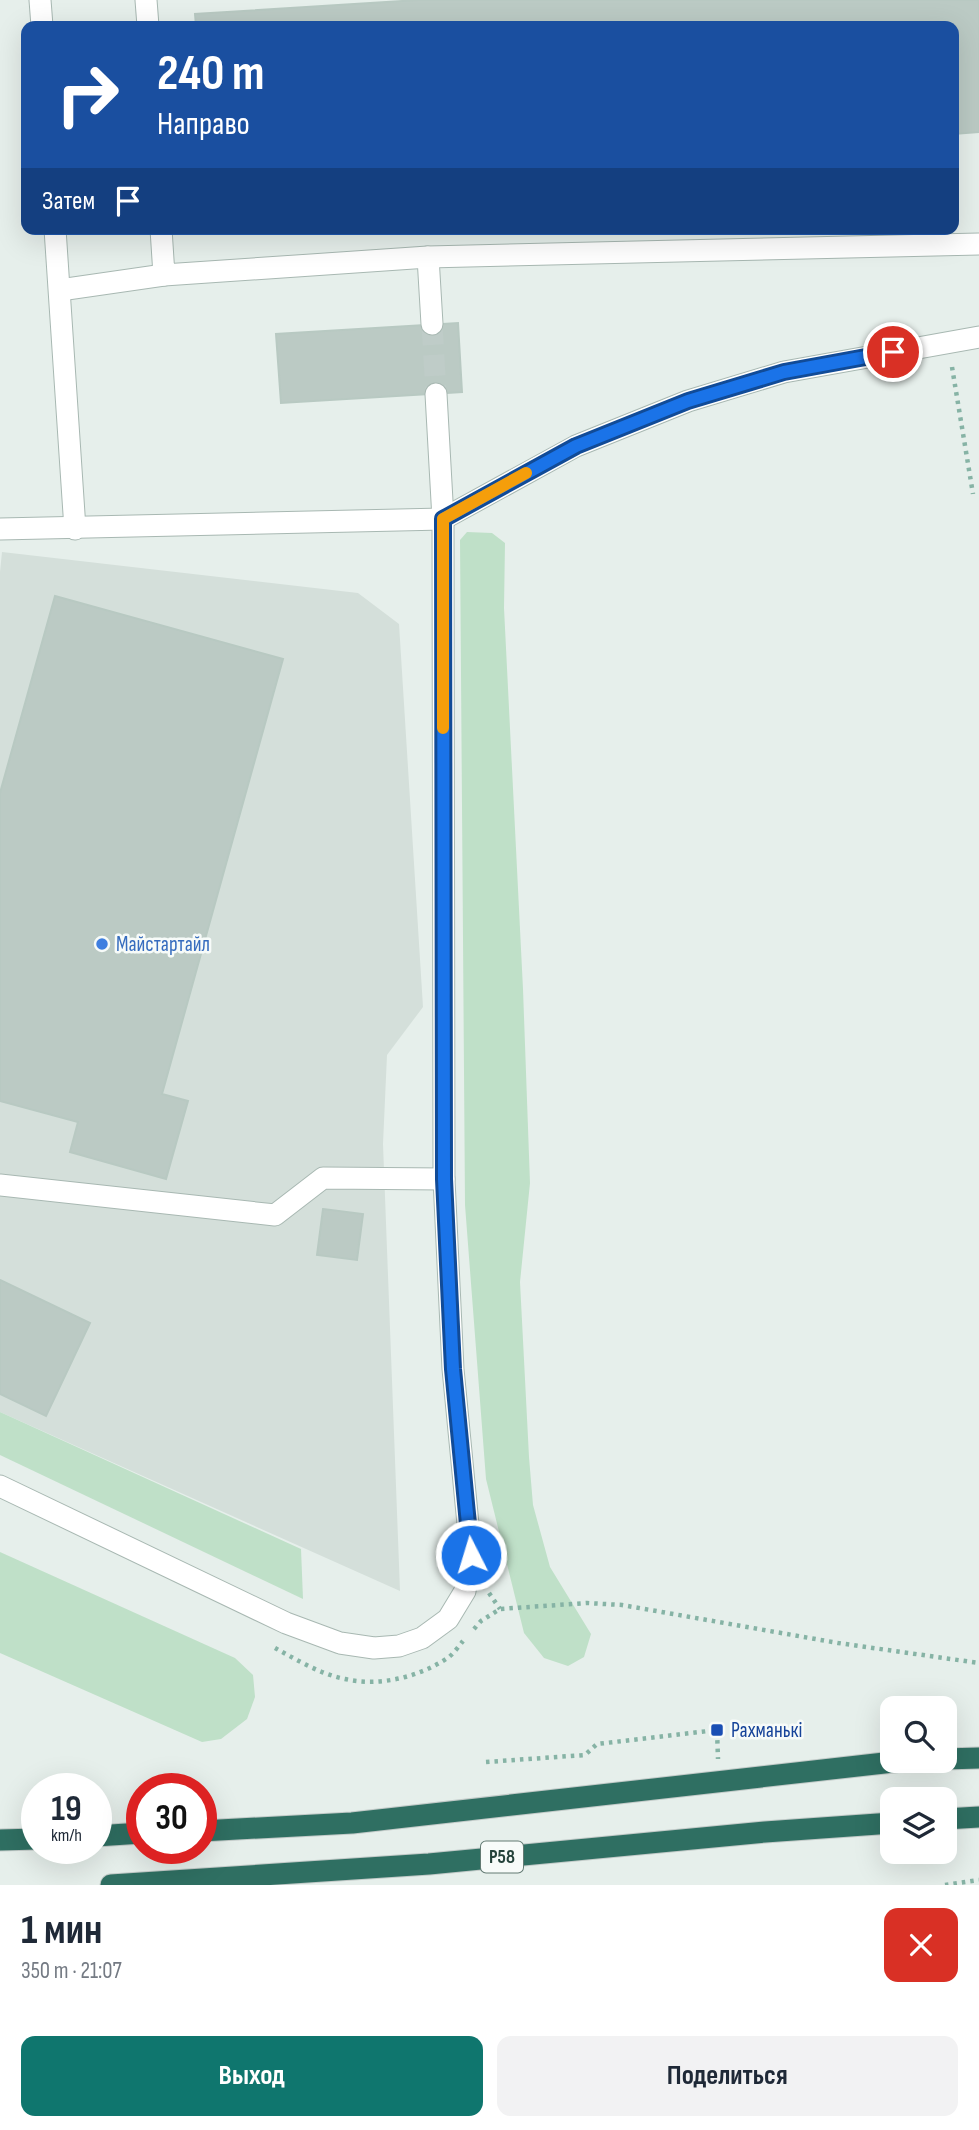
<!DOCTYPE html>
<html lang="ru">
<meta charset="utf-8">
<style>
body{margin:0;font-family:"Sofia Sans Condensed",sans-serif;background:#f2f2f3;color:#1f2937;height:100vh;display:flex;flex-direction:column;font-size:26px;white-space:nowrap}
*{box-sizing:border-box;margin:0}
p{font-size:23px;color:#747a83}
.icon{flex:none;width:38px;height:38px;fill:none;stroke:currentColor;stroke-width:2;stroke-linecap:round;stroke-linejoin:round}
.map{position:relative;height:1885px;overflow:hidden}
.sheet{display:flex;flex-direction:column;background:#fff;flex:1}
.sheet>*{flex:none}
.hud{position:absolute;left:21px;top:21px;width:938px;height:214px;border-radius:14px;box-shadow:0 7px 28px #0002;background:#1a4fa0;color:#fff;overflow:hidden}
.fabs{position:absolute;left:880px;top:1696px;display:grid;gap:14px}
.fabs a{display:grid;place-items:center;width:77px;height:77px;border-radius:14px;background:#fff;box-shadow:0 7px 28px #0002;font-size:35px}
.speed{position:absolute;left:21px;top:1773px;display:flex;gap:14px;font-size:35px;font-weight:700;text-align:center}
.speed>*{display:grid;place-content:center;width:91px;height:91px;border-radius:50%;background:#fff;box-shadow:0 7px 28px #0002;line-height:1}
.speed small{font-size:18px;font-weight:400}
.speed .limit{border:10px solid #d22;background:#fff;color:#111}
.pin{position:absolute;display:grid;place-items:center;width:60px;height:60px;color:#fff;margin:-30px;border:4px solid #fff;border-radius:50%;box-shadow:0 2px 7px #0007}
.me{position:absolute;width:77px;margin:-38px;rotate:355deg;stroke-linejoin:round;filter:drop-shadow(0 0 5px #0008)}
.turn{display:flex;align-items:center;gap:24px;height:147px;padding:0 21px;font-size:32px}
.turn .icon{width:91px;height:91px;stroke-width:2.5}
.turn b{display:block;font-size:49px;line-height:60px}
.then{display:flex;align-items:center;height:66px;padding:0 21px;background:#0003;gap:14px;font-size:26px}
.round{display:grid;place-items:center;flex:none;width:74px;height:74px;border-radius:14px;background:#f2f2f3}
.summary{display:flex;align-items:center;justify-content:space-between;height:119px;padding:0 21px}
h1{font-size:42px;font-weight:700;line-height:52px}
.primary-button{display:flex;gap:14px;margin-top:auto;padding:14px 21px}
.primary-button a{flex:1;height:80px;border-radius:14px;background:#0f766e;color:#fff;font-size:28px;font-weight:700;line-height:80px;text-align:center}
.primary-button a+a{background:#f2f2f3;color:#1f2937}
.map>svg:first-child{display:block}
.built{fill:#d4dfda}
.green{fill:#bfe0c8}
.building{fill:#bbcac4;stroke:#b8c9c2;stroke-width:2}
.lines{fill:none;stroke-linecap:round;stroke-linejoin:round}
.minor-tunnel{stroke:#bfccc8;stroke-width:21;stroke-dasharray:21 10;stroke-linecap:butt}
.minor-casing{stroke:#a8b8b2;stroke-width:23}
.highway-casing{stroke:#c2cac8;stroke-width:23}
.path{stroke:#86b3a5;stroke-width:4.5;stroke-dasharray:3.5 5;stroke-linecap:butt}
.minor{stroke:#fff;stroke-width:21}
.highway{stroke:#2f6f62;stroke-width:21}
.route-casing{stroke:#114b97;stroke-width:18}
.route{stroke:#1a73e8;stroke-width:12}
.slow{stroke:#f59e0b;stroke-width:12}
.shop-dot{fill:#3f7fe0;stroke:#f7fbf9;stroke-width:2.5}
.transit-dot{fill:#1a4fb4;stroke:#f7fbf9;stroke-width:2.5}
.labels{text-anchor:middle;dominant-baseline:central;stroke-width:5;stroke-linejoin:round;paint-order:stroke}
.shield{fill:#f7fbf9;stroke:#637a73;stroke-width:2}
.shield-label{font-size:19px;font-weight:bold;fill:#24423a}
.shop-label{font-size:21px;fill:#366cbe;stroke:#f7fbf9;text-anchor:start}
.transit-label{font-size:21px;fill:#164399;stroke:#f7fbf9;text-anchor:start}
</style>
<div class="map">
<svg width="979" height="1885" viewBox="0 0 979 1885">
<rect width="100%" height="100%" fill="#e6efeb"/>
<polygon class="built" points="2,552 358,593 399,624 423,1007 387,1055 383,1144 400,1591 0,1412 0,572"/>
<g class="green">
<polygon points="467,532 492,533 505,543 504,608 523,989 530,1183 520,1282 529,1457 533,1505 550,1567 591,1634 584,1657 568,1666 544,1658 524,1633 486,1479 465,1205 460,540"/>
<polygon points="0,1412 301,1549 303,1599 0,1455"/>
<polygon points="0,1552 235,1658 253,1675 255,1697 247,1719 221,1739 202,1742 0,1653"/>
</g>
<g class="building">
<polygon points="418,0 979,0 979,132 954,134 954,26 196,26 195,14"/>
<polygon points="458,323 462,392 281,403 276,334"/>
<polygon points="55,596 283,659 162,1094 188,1101 166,1179 70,1152 78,1122 0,1101 0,793"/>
<polygon points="323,1209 363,1214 357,1260 317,1255"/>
<polygon points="0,1280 90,1323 46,1416 0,1394"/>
</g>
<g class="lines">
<polyline class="minor-tunnel" points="432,324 436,394"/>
<g class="minor-casing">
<g id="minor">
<polyline points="40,0 42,26"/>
<polyline points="146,0 148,26"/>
<polyline points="55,229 75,529"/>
<polyline points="161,229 164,275 428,257"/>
<polyline points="60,290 164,275"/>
<polyline points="432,324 428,257 979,244"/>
<polyline points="0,529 443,519 576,446 688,401 784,372 979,337"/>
<polyline points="0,1185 275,1215 323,1178 444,1179"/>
<polyline points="0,1486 286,1623 340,1643 374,1648 399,1646 422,1638 448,1619 465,1591 471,1555 453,1369 444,1179 443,519 436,394"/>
</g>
</g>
<g class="highway-casing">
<g id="highway">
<polyline points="945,1759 979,1758"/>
<polyline points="945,1819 979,1817"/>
<polyline points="201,1831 352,1823 911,1760"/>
<polyline points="96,1836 142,1833"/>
<polyline points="0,1840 37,1839"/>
<polyline points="111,1885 429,1864 765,1832 892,1823"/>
</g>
</g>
<g class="path">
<polyline points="952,367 973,494"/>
<polyline points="489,1593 500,1609"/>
<polyline points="474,1629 481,1621 500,1609 587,1603 622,1605 838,1643 979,1663"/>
<path d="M 275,1648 C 297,1660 320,1674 345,1679 C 379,1687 420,1677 449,1657 C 454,1653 459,1646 463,1641"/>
<polyline points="486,1762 585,1755 597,1744 717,1730 718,1759"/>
<polyline points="945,1885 979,1880"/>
</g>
<use href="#minor" class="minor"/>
<use href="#highway" class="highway"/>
</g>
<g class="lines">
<g class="route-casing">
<polyline id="route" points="471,1555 453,1369 444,1179 443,519 576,446 688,401 784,372 893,352"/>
</g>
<use href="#route" class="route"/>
<polyline class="slow" points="443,728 443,519 526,473"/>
</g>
<circle class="shop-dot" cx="102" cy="944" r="7"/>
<rect class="transit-dot" x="710" y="1723" width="14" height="14" rx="3.5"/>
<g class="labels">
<rect class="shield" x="481" y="1841.5" width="42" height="31" rx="5"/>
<g class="shield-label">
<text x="502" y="1857">Р58</text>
</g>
<g class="shop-label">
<text x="116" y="944">Майстартайл</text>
</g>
<g class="transit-label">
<text x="731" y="1730">Рахманькі</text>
</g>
</g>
</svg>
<div class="fabs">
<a><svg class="icon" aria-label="search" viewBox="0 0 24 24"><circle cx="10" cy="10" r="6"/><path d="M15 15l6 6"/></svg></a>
<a><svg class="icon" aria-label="layers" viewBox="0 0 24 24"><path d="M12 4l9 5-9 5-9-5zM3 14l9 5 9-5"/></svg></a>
</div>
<div class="speed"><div>19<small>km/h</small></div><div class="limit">30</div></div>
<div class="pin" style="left:893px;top:352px;background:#d93025"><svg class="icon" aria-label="arrive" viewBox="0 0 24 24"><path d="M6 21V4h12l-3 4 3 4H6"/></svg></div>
<svg class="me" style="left:471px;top:1555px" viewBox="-20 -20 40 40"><circle r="17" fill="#1a73e8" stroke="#fff" stroke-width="3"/><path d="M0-11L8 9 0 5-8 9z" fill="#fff"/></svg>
<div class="hud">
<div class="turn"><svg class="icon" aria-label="right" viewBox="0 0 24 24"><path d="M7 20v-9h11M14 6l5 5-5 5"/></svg><div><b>240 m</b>Направо</div></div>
<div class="then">Затем<svg class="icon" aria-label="arrive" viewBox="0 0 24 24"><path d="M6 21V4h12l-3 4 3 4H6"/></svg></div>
</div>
</div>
<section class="sheet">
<div class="summary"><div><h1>1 мин</h1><p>350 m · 21:07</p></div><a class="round" style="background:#d93025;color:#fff"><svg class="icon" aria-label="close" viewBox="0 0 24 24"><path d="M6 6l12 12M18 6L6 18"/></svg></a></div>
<div class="primary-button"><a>Выход</a><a>Поделиться</a></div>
</section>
